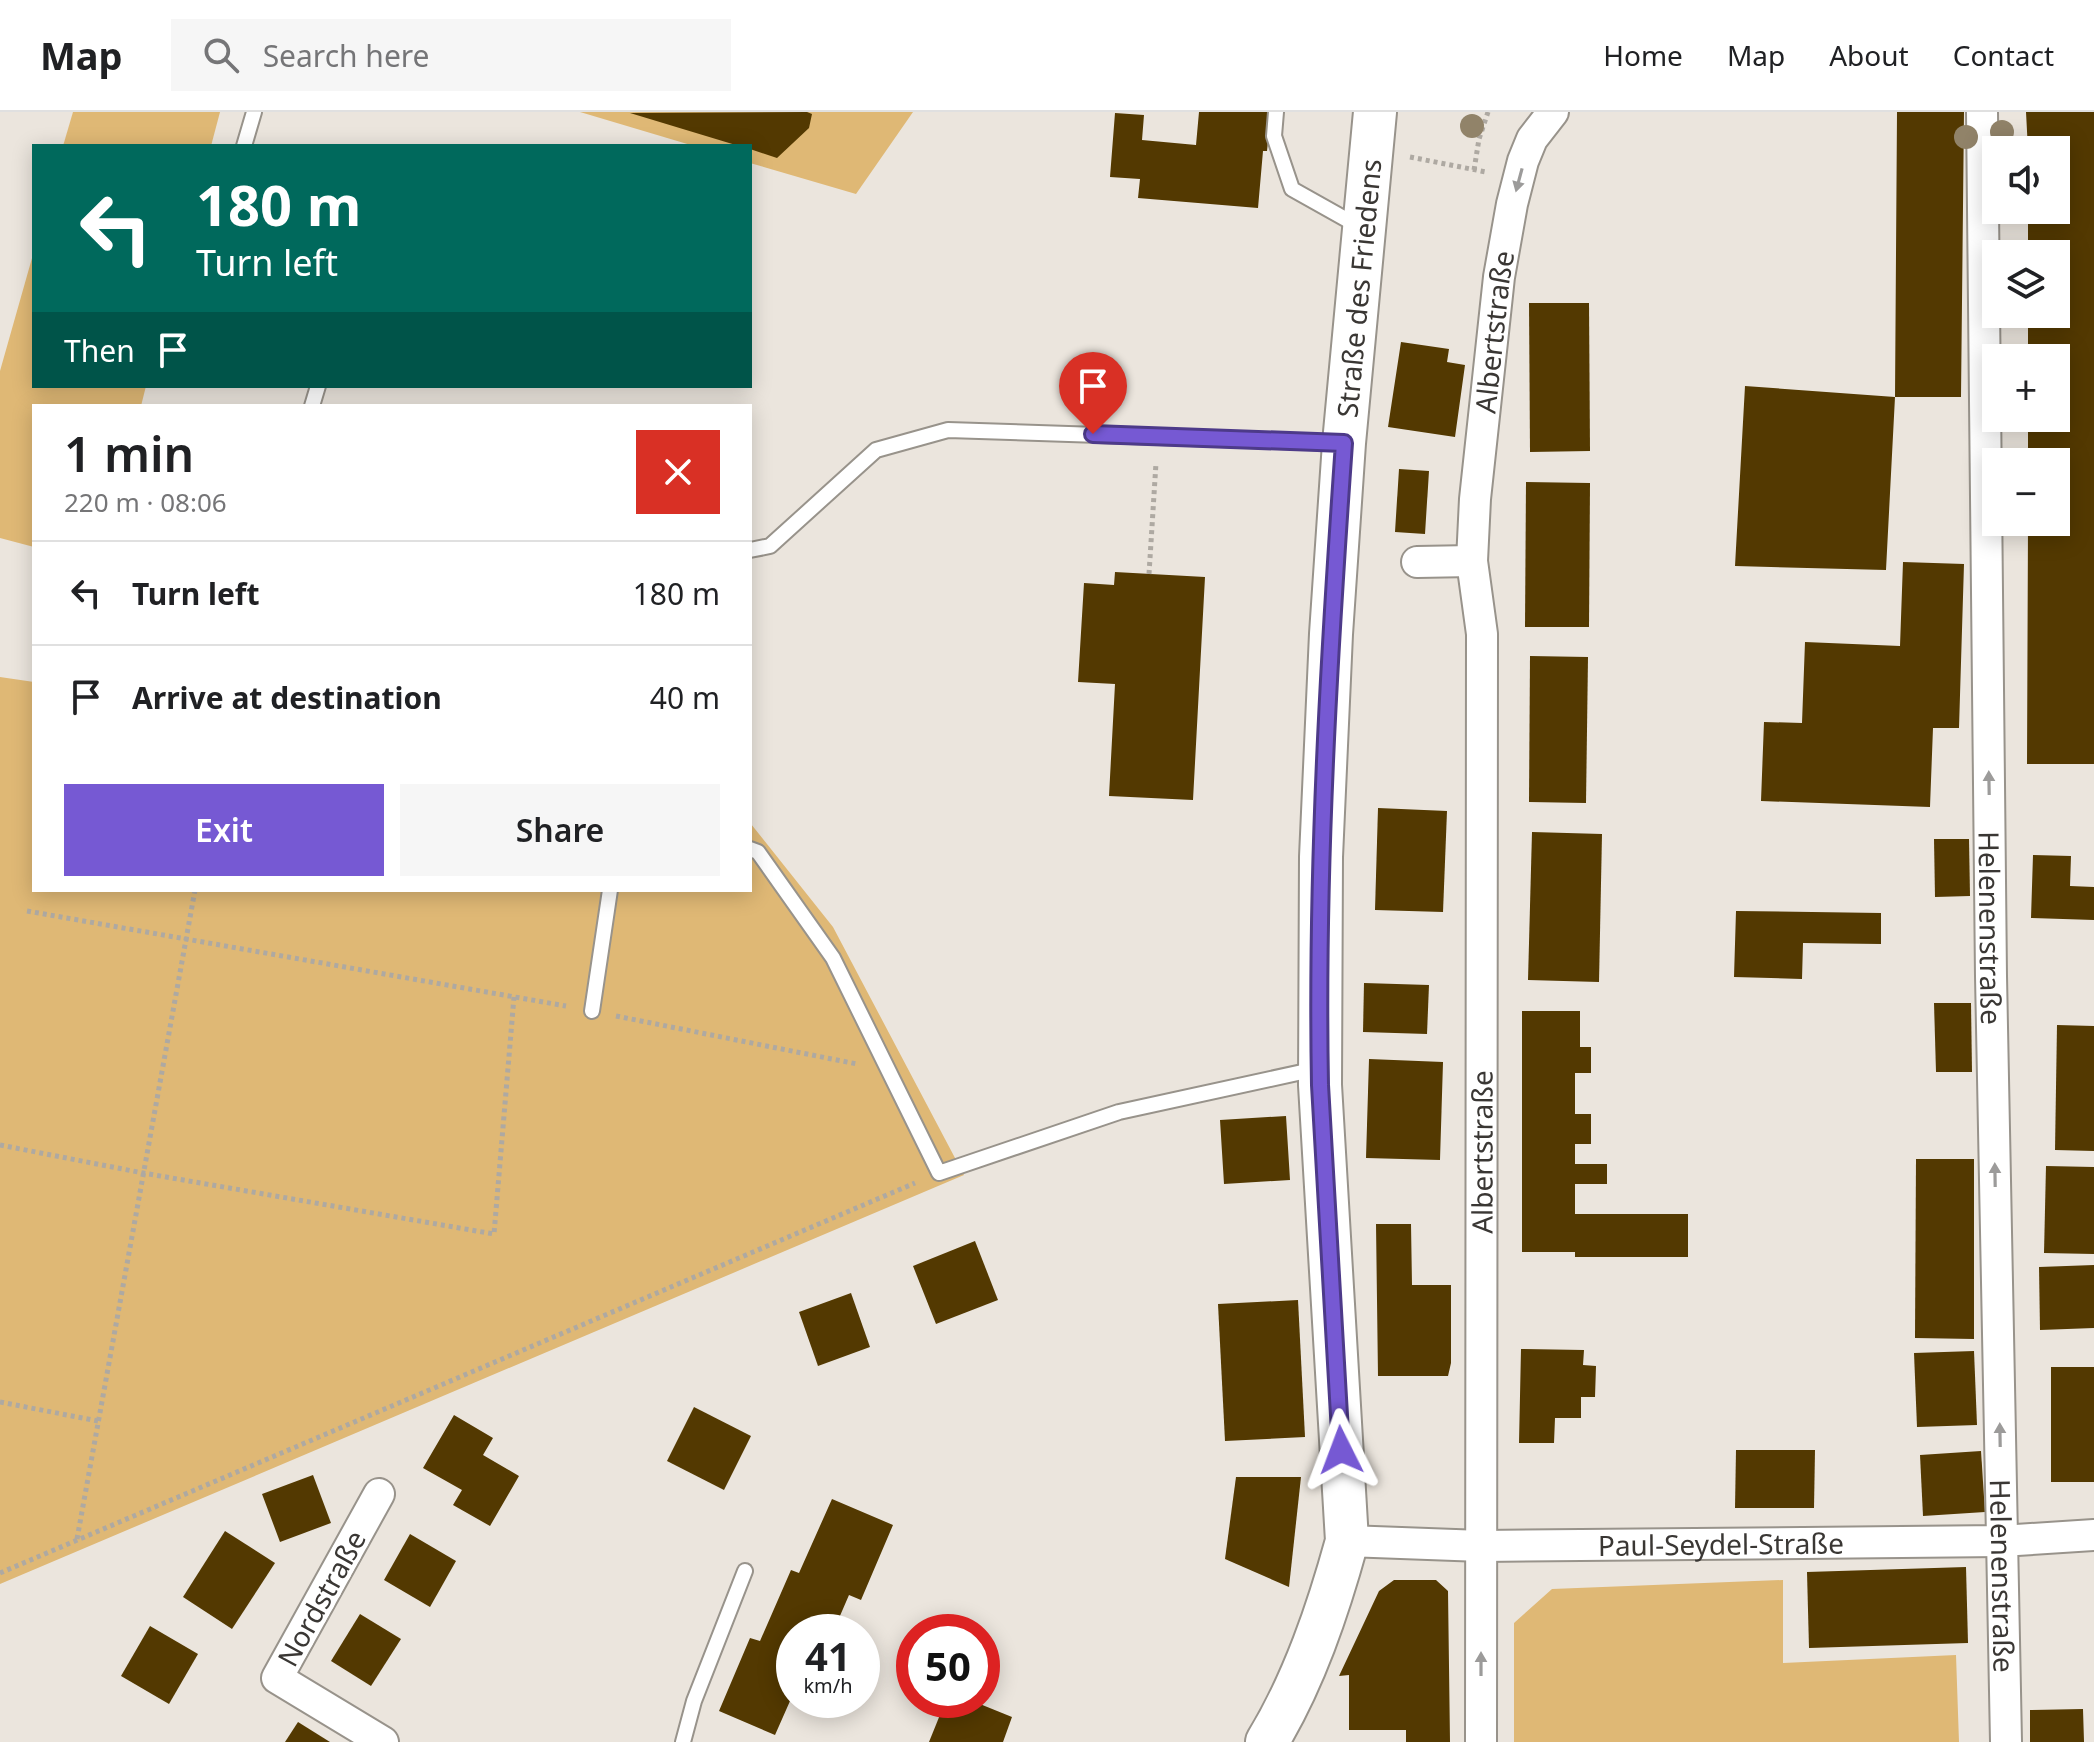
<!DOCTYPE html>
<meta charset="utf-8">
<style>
body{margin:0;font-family:"Noto Sans",sans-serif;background:#f6f6f6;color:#202124;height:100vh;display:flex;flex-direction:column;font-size:30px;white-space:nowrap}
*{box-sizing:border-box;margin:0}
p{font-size:26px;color:#757577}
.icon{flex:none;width:44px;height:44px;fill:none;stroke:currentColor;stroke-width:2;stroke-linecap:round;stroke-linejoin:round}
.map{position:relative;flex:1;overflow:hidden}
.panel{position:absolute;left:32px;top:292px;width:720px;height:488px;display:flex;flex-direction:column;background:#fff;border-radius:0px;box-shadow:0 4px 20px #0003}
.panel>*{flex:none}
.banner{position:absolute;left:32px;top:32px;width:720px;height:244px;border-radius:0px;box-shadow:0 4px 20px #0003;background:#00695c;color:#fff;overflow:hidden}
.tools{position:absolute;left:1982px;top:24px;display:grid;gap:16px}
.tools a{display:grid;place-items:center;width:88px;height:88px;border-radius:0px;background:#fff;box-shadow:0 4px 20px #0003;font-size:40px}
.speed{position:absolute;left:776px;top:1502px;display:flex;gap:16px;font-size:40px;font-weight:700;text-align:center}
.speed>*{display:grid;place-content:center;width:104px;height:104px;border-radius:50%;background:#fff;box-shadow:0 4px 20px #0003;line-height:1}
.speed small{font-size:20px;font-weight:400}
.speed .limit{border:12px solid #d22;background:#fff;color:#111}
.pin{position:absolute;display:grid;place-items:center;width:68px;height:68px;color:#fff;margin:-82px -34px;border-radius:50% 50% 50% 0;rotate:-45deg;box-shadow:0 0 8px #0007}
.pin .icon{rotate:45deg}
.me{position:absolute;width:88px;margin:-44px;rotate:357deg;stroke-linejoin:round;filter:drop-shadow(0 0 6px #0008)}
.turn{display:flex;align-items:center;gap:28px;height:168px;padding:0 32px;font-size:36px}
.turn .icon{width:104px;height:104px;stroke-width:2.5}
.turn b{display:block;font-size:56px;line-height:68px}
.then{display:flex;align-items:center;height:76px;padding:0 32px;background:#0003;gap:16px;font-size:30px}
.round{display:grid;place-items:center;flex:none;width:84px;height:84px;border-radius:0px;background:#f6f6f6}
.head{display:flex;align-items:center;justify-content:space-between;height:136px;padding:0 32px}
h1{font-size:48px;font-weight:600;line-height:60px}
.button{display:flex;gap:16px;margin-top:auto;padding:16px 32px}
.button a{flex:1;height:92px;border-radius:0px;background:#7659d3;color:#fff;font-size:32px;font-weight:600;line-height:92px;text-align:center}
.button a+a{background:#f6f6f6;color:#202124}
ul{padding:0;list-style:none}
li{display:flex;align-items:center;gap:24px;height:104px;padding:0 32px;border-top:2px solid #e0e0e0}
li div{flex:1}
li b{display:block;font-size:30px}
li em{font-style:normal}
header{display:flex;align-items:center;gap:48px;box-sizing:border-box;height:112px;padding:0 40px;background:#fff;border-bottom:2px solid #e0e0e0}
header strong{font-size:38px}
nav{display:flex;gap:44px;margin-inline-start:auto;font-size:28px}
.search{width:560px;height:72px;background:#f6f6f6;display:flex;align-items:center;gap:20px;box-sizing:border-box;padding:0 28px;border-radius:0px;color:#757577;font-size:30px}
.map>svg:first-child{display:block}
.green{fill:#dfb875}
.building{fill:#533901}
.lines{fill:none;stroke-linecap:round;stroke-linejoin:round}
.service-casing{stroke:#98938b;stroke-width:18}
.minor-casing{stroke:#98938b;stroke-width:34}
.secondary-casing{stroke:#98938b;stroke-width:46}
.path{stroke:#aea9a2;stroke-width:5;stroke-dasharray:4 4;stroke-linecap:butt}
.service{stroke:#fff;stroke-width:14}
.minor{stroke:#fff;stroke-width:30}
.secondary{stroke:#fff;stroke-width:42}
.tree{fill:#918369}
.oneway{fill:#9c9b9a}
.route-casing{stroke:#4d3a89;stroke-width:20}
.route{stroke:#7659d3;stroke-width:14}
.labels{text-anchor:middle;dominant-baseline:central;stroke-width:8;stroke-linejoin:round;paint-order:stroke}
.street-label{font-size:28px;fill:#3a3734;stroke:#fff}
</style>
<header>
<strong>Map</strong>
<div class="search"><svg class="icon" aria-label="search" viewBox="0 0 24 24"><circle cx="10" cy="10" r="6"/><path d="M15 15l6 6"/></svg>Search here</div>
<nav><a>Home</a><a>Map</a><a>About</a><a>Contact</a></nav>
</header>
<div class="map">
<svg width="2094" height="1630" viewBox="0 0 2094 1630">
<rect width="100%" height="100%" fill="#ebe5dd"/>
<g class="green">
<polygon points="73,0 220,0 211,34 63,34"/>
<polygon points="580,0 913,0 856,82 750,51 750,34 694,34"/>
<polygon points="34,139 34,274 146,274 141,294 34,294 34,435 0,426 0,259"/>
<polygon points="0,565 34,570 34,778 750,778 751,712 833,815 964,1063 0,1472"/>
<polygon points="1783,1468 1783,1551 1956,1543 1959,1630 1514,1630 1514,1511 1552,1477"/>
</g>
<g class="building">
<polygon points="807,0 812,2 809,16 777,46 750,37 750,34 739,34 630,1"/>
<polygon points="1199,0 1271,0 1267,39 1263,39 1258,96 1138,86 1140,67 1110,65 1115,1 1144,3 1142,28 1196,33"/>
<polygon points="1897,0 1964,0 1961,285 1895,285 1886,458 1735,454 1745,274 1895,285"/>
<polygon points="2026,0 2094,0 2094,652 2027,652 2028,410 2056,410 2056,350 2028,350 2028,306 2056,306 2056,246 2028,246 2028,202 2056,202 2056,142 2028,142 2028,98 2056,98 2056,38 2028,38"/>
<polygon points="1529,191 1589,191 1590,339 1530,340"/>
<polygon points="1401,230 1449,237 1447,250 1465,253 1455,325 1388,315"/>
<polygon points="1399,357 1429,359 1425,422 1395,420"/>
<polygon points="1526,370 1590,371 1589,515 1525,515"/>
<polygon points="1903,450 1964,452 1959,616 1933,616 1930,695 1761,689 1764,610 1802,611 1805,530 1900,534"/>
<polygon points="1115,460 1205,465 1193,688 1109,684 1115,572 1078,570 1084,471 1114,473"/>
<polygon points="1530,544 1588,545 1586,691 1529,690"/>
<polygon points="1378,696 1447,699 1443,800 1375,798"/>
<polygon points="1532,720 1602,722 1599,870 1528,868"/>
<polygon points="1934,727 1969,727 1970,784 1935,785"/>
<polygon points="2033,743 2071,744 2070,774 2094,775 2094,808 2031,806"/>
<polygon points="1736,799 1881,801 1881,832 1803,831 1802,867 1734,865"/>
<polygon points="1364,871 1429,873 1427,922 1363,920"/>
<polygon points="1934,891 1971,891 1972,960 1936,960"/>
<polygon points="1522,899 1580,899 1580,935 1591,935 1591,961 1575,961 1575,1002 1591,1002 1591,1032 1575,1032 1575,1052 1607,1052 1607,1072 1575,1072 1575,1102 1688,1102 1688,1145 1575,1145 1575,1140 1522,1140"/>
<polygon points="2057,913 2094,914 2094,1039 2055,1038"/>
<polygon points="1369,947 1443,950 1440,1048 1366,1046"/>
<polygon points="1286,1004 1290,1068 1224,1072 1220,1008"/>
<polygon points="1916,1047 1974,1047 1974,1227 1915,1226"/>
<polygon points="2046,1054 2094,1055 2094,1142 2044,1141"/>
<polygon points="1376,1112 1411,1112 1412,1173 1451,1173 1451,1251 1448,1264 1378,1264"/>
<polygon points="975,1129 998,1188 936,1212 913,1154"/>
<polygon points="2094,1153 2094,1216 2040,1218 2039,1155"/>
<polygon points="851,1181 870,1235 818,1254 799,1200"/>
<polygon points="1298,1188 1305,1325 1225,1329 1218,1192"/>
<polygon points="1521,1237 1584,1238 1583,1253 1596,1254 1595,1285 1581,1285 1581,1306 1555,1306 1554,1331 1519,1331"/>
<polygon points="1974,1239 1977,1313 1917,1315 1914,1241"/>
<rect x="2051" y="1255" width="43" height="115"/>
<polygon points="694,1295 751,1324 724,1378 667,1349"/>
<polygon points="454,1303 493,1326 483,1343 519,1364 490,1414 453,1393 462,1378 423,1356"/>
<polygon points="1736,1338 1815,1338 1814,1396 1735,1396"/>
<polygon points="1981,1339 1985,1400 1923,1404 1920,1343"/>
<polygon points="313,1363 331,1411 280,1430 262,1382"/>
<polygon points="1236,1365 1301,1365 1289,1475 1225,1447"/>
<polygon points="832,1387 893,1413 861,1488 849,1483 833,1520 794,1520 794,1580 775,1623 719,1599 750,1526 760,1529 791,1458 799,1461"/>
<polygon points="225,1419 275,1451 232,1517 183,1485"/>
<polygon points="410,1422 456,1449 430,1495 384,1468"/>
<polygon points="1966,1455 1968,1531 1809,1536 1807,1460"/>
<polygon points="1394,1468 1436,1468 1448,1479 1450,1630 1406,1630 1406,1618 1349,1618 1349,1563 1339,1564 1379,1479"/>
<polygon points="360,1502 401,1527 371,1574 331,1549"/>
<polygon points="150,1514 198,1542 169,1592 121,1564"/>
<polygon points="946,1588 970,1588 1012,1605 1003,1630 929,1630"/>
<polygon points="2083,1597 2084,1630 2030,1630 2030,1598"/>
<polygon points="298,1610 330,1630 285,1630"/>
</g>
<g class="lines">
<g class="service-casing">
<g id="service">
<polyline points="1276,0 1274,24 1292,77 1358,114"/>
<polyline points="244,34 254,0"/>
<polyline points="312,294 318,274"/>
<polyline points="750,438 770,434 876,338 948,318 1341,331"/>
<polyline points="750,737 758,740 833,846 939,1061 1119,1000 1316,957"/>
<polyline points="592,899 610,778"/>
<polyline points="683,1630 694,1589 745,1459"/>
</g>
</g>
<g class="minor-casing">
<g id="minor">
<path id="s1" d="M 1982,0 L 1991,864 L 2006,1630"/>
<polyline points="1417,450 1472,449"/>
<polyline points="379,1382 277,1566 383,1630"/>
<path id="s2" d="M 1347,1429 L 1482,1434 L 2001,1429 L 2094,1423"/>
<path id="s3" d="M 1481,1630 L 1482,522 L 1472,449 L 1475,387 L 1499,165 L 1512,92 L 1523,49 L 1532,27 L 1553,0"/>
</g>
</g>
<g class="secondary-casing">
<g id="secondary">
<path id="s4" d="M 1267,1630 C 1304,1569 1328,1498 1347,1429 L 1320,973 L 1321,745 L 1331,522 L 1344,331 L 1375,0"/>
</g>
</g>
<g class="path">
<polyline points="1410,45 1486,60"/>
<polyline points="1474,58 1479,27 1488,0"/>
<polyline points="1149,462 1156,351"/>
<polyline points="27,799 566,894"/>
<polyline points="616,904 857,952"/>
<polyline points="0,1033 143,1061 494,1122 514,885"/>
<polyline points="0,1290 98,1309"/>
<polyline points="77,1427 195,778"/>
<polyline points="0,1461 915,1071"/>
</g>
<use href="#service" class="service"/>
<use href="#minor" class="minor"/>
<use href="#secondary" class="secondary"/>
</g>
<g class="tree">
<circle cx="1472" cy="14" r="12"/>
<circle cx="2002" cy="20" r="12"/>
<circle cx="1966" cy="25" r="12"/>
</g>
<defs><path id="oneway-solid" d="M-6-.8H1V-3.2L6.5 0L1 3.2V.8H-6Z" transform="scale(2)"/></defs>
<g class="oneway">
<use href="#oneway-solid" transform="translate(1519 68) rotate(105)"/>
<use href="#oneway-solid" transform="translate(1989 671) rotate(-91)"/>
<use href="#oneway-solid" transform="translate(1995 1063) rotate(-91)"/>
<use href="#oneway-solid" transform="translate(2000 1323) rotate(-91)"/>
<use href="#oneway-solid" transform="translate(1481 1552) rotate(-90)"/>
</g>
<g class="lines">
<g class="route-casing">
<path id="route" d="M 1093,322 L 1344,331 C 1329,545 1316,759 1320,973 L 1341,1338"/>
</g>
<use href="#route" class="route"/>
</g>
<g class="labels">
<g class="street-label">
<text stroke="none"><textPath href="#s4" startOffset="1472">Straße des Friedens</textPath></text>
<text stroke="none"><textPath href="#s3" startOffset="1412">Albertstraße</textPath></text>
<text stroke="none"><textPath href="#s1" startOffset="816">Helenenstraße</textPath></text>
<text stroke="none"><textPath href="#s3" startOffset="590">Albertstraße</textPath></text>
<text stroke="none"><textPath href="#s2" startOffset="374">Paul-Seydel-Straße</textPath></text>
<text stroke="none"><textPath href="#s1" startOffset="1464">Helenenstraße</textPath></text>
<text transform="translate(321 1486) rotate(-61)">Nordstraße</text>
</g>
</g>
</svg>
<div class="tools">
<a><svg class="icon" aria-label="sound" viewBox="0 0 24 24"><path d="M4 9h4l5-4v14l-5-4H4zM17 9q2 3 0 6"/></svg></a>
<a><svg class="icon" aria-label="layers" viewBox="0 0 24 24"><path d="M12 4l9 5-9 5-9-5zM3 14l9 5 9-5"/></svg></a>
<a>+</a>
<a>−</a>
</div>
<div class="speed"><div>41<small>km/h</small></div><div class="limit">50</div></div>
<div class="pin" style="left:1093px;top:322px;background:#d93025"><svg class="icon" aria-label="arrive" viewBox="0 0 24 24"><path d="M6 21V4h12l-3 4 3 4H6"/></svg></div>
<svg class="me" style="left:1341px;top:1338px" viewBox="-20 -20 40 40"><path d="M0-17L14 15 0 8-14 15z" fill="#7659d3" stroke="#fff" stroke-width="4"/></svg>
<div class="banner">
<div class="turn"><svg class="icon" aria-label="left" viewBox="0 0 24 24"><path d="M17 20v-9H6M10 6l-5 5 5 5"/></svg><div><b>180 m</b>Turn left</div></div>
<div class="then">Then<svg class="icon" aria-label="arrive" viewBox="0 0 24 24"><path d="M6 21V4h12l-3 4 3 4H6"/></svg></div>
</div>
<section class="panel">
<div class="head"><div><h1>1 min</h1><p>220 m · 08:06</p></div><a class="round" style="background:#d93025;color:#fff"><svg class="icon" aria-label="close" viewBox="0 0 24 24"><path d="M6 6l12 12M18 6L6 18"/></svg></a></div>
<ul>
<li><svg class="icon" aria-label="left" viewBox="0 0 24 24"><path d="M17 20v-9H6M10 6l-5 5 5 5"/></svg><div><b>Turn left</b></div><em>180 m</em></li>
<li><svg class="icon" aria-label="arrive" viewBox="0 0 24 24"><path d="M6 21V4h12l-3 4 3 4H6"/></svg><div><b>Arrive at destination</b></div><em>40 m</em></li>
</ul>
<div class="button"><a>Exit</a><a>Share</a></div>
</section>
</div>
